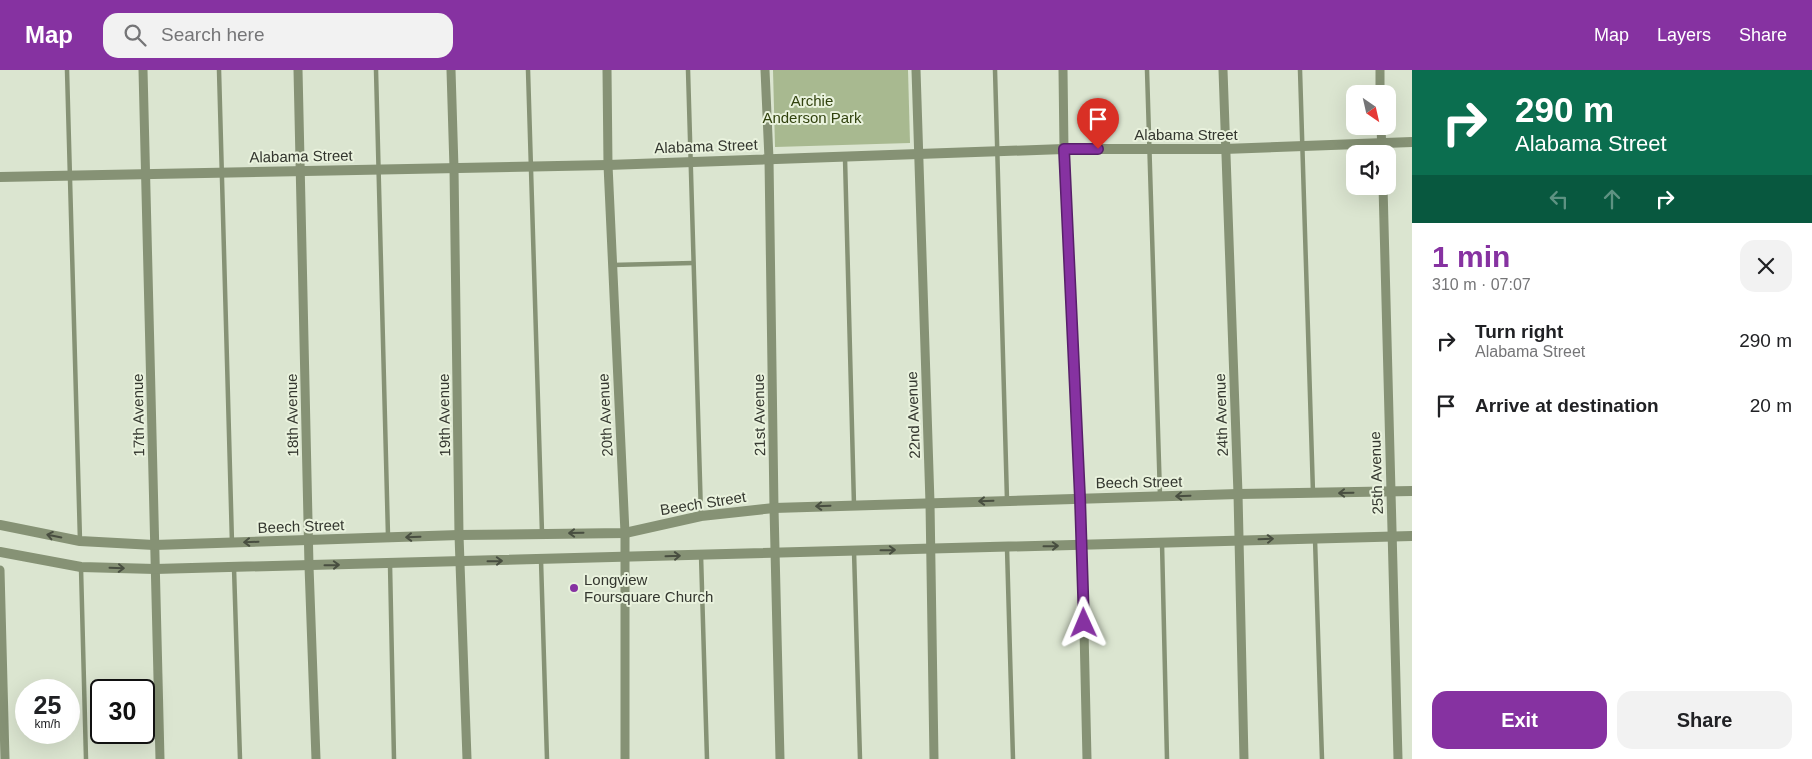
<!DOCTYPE html>
<meta charset="utf-8">
<style>
body{margin:0;font-family:Arial,sans-serif;background:#f2f2f2;color:#202124;height:100vh;display:flex;flex-direction:column;font-size:19px;white-space:nowrap}
*{box-sizing:border-box;margin:0}
p{font-size:16px;color:#757577}
.icon{flex:none;width:28px;height:28px;fill:none;stroke:currentColor;stroke-width:2;stroke-linecap:round;stroke-linejoin:round}
.map{position:relative;flex:1;overflow:hidden}
.details{display:flex;flex-direction:column;background:#fff;width:400px}
.details>*{flex:none}
.banner{background:#0b6e4f;color:#fff;overflow:hidden}
.needle{width:32px;rotate:146deg}
.controls{position:absolute;left:1346px;top:15px;display:grid;gap:10px}
.controls a{display:grid;place-items:center;width:50px;height:50px;border-radius:10px;background:#fff;box-shadow:0 5px 20px #0002;font-size:25px}
.speed{position:absolute;left:15px;top:609px;display:flex;gap:10px;font-size:25px;font-weight:700;text-align:center}
.speed>*{display:grid;place-content:center;width:65px;height:65px;border-radius:50%;background:#fff;box-shadow:0 5px 20px #0002;line-height:1}
.speed small{font-size:12px;font-weight:400}
.speed .limit{border:2px solid #111;border-radius:8px;background:#fff;color:#111}
.pin{position:absolute;display:grid;place-items:center;width:42px;height:42px;color:#fff;margin:-51px -21px;border-radius:50% 50% 50% 0;rotate:-45deg;box-shadow:0 0 5px #0007}
.pin .icon{rotate:45deg}
.me{position:absolute;width:55px;margin:-28px;rotate:359deg;stroke-linejoin:round;filter:drop-shadow(0 0 4px #0008)}
.turn{display:flex;align-items:center;gap:18px;height:105px;padding:0 20px;font-size:22px}
.turn .icon{width:65px;height:65px;stroke-width:2.5}
.turn b{display:block;font-size:35px;line-height:42px}
.lanes{display:flex;align-items:center;height:48px;padding:0 20px;background:#0003;justify-content:center;gap:25px;direction:ltr}
.lanes .off{opacity:.35}
.round{display:grid;place-items:center;flex:none;width:52px;height:52px;border-radius:15px;background:#f2f2f2}
.head{display:flex;align-items:center;justify-content:space-between;height:85px;padding:0 20px}
h1{font-size:30px;font-weight:800;line-height:38px;color:#8632a1}
.primary-button{display:flex;gap:10px;margin-top:auto;padding:10px 20px}
.primary-button a{flex:1;height:58px;border-radius:15px;background:#8632a1;color:#fff;font-size:20px;font-weight:800;line-height:58px;text-align:center}
.primary-button a+a{background:#f2f2f2;color:#202124}
ul{padding:0;list-style:none}
li{display:flex;align-items:center;gap:15px;height:65px;padding:0 20px}
li div{flex:1}
li b{display:block;font-size:19px}
li em{font-style:normal}
header{display:flex;align-items:center;gap:30px;box-sizing:border-box;height:70px;padding:0 25px;background:#8632a1;color:#fff}
header strong{font-size:24px}
nav{display:flex;gap:28px;margin-inline-start:auto;font-size:18px}
.search{width:350px;height:45px;background:#f2f2f2;display:flex;align-items:center;gap:12px;box-sizing:border-box;padding:0 18px;border-radius:15px;color:#757577;font-size:19px}
main{display:flex;flex:1;min-height:0}
.map>svg:first-child{display:block}
.green{fill:#a8b990}
.lines{fill:none;stroke-linecap:round;stroke-linejoin:round}
.service{stroke:#869275;stroke-width:4.5}
.minor{stroke:#869275;stroke-width:9}
.tertiary{stroke:#869275;stroke-width:10}
.oneway{stroke:#484e40}
.route-casing{stroke:#572069;stroke-width:12}
.route{stroke:#8632a1;stroke-width:9}
.poi-dot{fill:#8632a1;stroke:#e9f2dd;stroke-width:2}
.labels{text-anchor:middle;dominant-baseline:central;stroke-width:4;stroke-linejoin:round;paint-order:stroke}
.park-label{font-size:15px;fill:#31420e;stroke:#e9f2dd}
.street-label{font-size:15px;fill:#34372f;stroke:#e9f2dd}
.poi-label{font-size:15px;fill:#34372f;stroke:#e9f2dd;text-anchor:start}
</style>
<header>
<strong>Map</strong>
<div class="search"><svg class="icon" aria-label="search" viewBox="0 0 24 24"><circle cx="10" cy="10" r="6"/><path d="M15 15l6 6"/></svg>Search here</div>
<nav><a>Map</a><a>Layers</a><a>Share</a></nav>
</header>
<main>
<div class="map">
<svg width="1412" height="689" viewBox="0 0 1412 689">
<rect width="100%" height="100%" fill="#dbe5d0"/>
<polygon class="green" points="773,0 908,0 910,73 775,77"/>
<g class="lines">
<g class="service">
<polyline points="67,0 80,471"/>
<polyline points="219,0 232,473"/>
<polyline points="376,0 388,466"/>
<polyline points="528,0 542,463"/>
<polyline points="688,0 701,445"/>
<polyline points="995,0 1007,430"/>
<polyline points="1147,0 1160,426"/>
<polyline points="1300,0 1313,423"/>
<polyline points="845,88 854,435"/>
<polyline points="612,195 693,193"/>
<polyline points="1315,469 1322,689"/>
<polyline points="1162,473 1167,689"/>
<polyline points="1007,478 1013,689"/>
<polyline points="854,481 860,689"/>
<polyline points="701,485 707,689"/>
<polyline points="541,490 547,689"/>
<polyline points="390,494 394,689"/>
<polyline points="81,498 86,689"/>
<polyline points="234,498 240,689"/>
</g>
<g class="minor">
<polyline points="143,0 160,689"/>
<polyline points="298,0 309,496 316,689"/>
<polyline points="451,0 454,98 459,465 467,689"/>
<polyline points="607,0 608,95 625,463 625,689"/>
<polyline points="765,0 769,89 774,438 780,689"/>
<polyline points="916,0 930,433 934,689"/>
<polyline points="1063,0 1064,79 1082,475 1087,689"/>
<polyline points="1223,0 1238,424 1244,689"/>
<polyline points="1380,0 1380,24"/>
<polyline points="1381,56 1382,84"/>
<polyline points="1383,116 1398,689"/>
<polyline points="0,500 5,689"/>
</g>
<g class="tertiary">
<polyline points="0,107 608,95 1064,79 1224,79 1412,72"/>
<polyline points="0,455 80,471 154,475 459,465 625,463 701,446 774,438 1238,424 1412,421"/>
<polyline points="0,482 81,497 155,499 1412,466"/>
</g>
</g>
<defs><path id="oneway-shaft" d="M-6 0H5M1.5-3L5.5 0L1.5 3" fill="none" stroke-width="1.6" stroke-linecap="round" stroke-linejoin="round" transform="scale(1.25)"/></defs>
<g class="oneway">
<use href="#oneway-shaft" transform="translate(1346 423) rotate(179)"/>
<use href="#oneway-shaft" transform="translate(1183 426) rotate(178)"/>
<use href="#oneway-shaft" transform="translate(986 431) rotate(178)"/>
<use href="#oneway-shaft" transform="translate(823 436) rotate(178)"/>
<use href="#oneway-shaft" transform="translate(576 463) rotate(179)"/>
<use href="#oneway-shaft" transform="translate(54 466) rotate(-169)"/>
<use href="#oneway-shaft" transform="translate(413 467) rotate(178)"/>
<use href="#oneway-shaft" transform="translate(1266 469) rotate(-2)"/>
<use href="#oneway-shaft" transform="translate(251 472) rotate(178)"/>
<use href="#oneway-shaft" transform="translate(1051 476) rotate(-1)"/>
<use href="#oneway-shaft" transform="translate(888 480) rotate(-1)"/>
<use href="#oneway-shaft" transform="translate(673 486) rotate(-2)"/>
<use href="#oneway-shaft" transform="translate(495 491) rotate(-1)"/>
<use href="#oneway-shaft" transform="translate(332 495) rotate(-1)"/>
<use href="#oneway-shaft" transform="translate(117 498) rotate(2)"/>
</g>
<g class="lines">
<g class="route-casing">
<polyline id="route" points="1084,553 1080,428 1064,79 1098,79"/>
</g>
<use href="#route" class="route"/>
</g>
<circle class="poi-dot" cx="574" cy="518" r="5"/>
<g class="labels">
<g class="park-label">
<text x="812" y="30">Archie<tspan x="812" dy="17">Anderson Park</tspan></text>
</g>
<g class="street-label">
<text x="1186" y="64">Alabama Street</text>
<text transform="translate(706 76) rotate(-2)">Alabama Street</text>
<text transform="translate(301 86) rotate(-1)">Alabama Street</text>
<text transform="translate(138 345) rotate(-91)">17th Avenue</text>
<text transform="translate(292 345) rotate(-91)">18th Avenue</text>
<text transform="translate(444 345) rotate(-91)">19th Avenue</text>
<text transform="translate(605 345) rotate(-93)">20th Avenue</text>
<text transform="translate(759 345) rotate(-91)">21st Avenue</text>
<text transform="translate(913 345) rotate(-92)">22nd Avenue</text>
<text transform="translate(1221 345) rotate(-92)">24th Avenue</text>
<text transform="translate(1376 403) rotate(-92)">25th Avenue</text>
<text transform="translate(1139 412) rotate(-1)">Beech Street</text>
<text transform="translate(703 433) rotate(-9)">Beech Street</text>
<text transform="translate(301 456) rotate(-2)">Beech Street</text>
</g>
<g class="poi-label">
<text x="584" y="509">Longview<tspan x="584" dy="17">Foursquare Church</tspan></text>
</g>
</g>
</svg>
<div class="controls">
<a><svg class="needle" viewBox="-14 -14 28 28"><path d="M0-13l5 13h-10z" fill="#e53935"/><path d="M0 13l5-13h-10z" fill="#757577"/></svg></a>
<a><svg class="icon" aria-label="sound" viewBox="0 0 24 24"><path d="M4 9h4l5-4v14l-5-4H4zM17 9q2 3 0 6"/></svg></a>
</div>
<div class="speed"><div>25<small>km/h</small></div><div class="limit">30</div></div>
<div class="pin" style="left:1098px;top:79px;background:#d93025"><svg class="icon" aria-label="arrive" viewBox="0 0 24 24"><path d="M6 21V4h12l-3 4 3 4H6"/></svg></div>
<svg class="me" style="left:1084px;top:553px" viewBox="-20 -20 40 40"><path d="M0-17L14 15 0 8-14 15z" fill="#8632a1" stroke="#fff" stroke-width="4"/></svg>
</div>
<section class="details">
<div class="banner">
<div class="turn"><svg class="icon" aria-label="right" viewBox="0 0 24 24"><path d="M7 20v-9h11M14 6l5 5-5 5"/></svg><div><b>290 m</b>Alabama Street</div></div>
<div class="lanes"><svg class="icon off" aria-label="left" viewBox="0 0 24 24"><path d="M17 20v-9H6M10 6l-5 5 5 5"/></svg><svg class="icon off" aria-label="ahead" viewBox="0 0 24 24"><path d="M12 20V5M6 11l6-6 6 6"/></svg><svg class="icon" aria-label="right" viewBox="0 0 24 24"><path d="M7 20v-9h11M14 6l5 5-5 5"/></svg></div>
</div>
<div class="head"><div><h1>1 min</h1><p>310 m · 07:07</p></div><a class="round"><svg class="icon" aria-label="close" viewBox="0 0 24 24"><path d="M6 6l12 12M18 6L6 18"/></svg></a></div>
<ul>
<li><svg class="icon" aria-label="right" viewBox="0 0 24 24"><path d="M7 20v-9h11M14 6l5 5-5 5"/></svg><div><b>Turn right</b><p>Alabama Street</p></div><em>290 m</em></li>
<li><svg class="icon" aria-label="arrive" viewBox="0 0 24 24"><path d="M6 21V4h12l-3 4 3 4H6"/></svg><div><b>Arrive at destination</b></div><em>20 m</em></li>
</ul>
<div class="primary-button"><a>Exit</a><a>Share</a></div>
</section>
</main>
